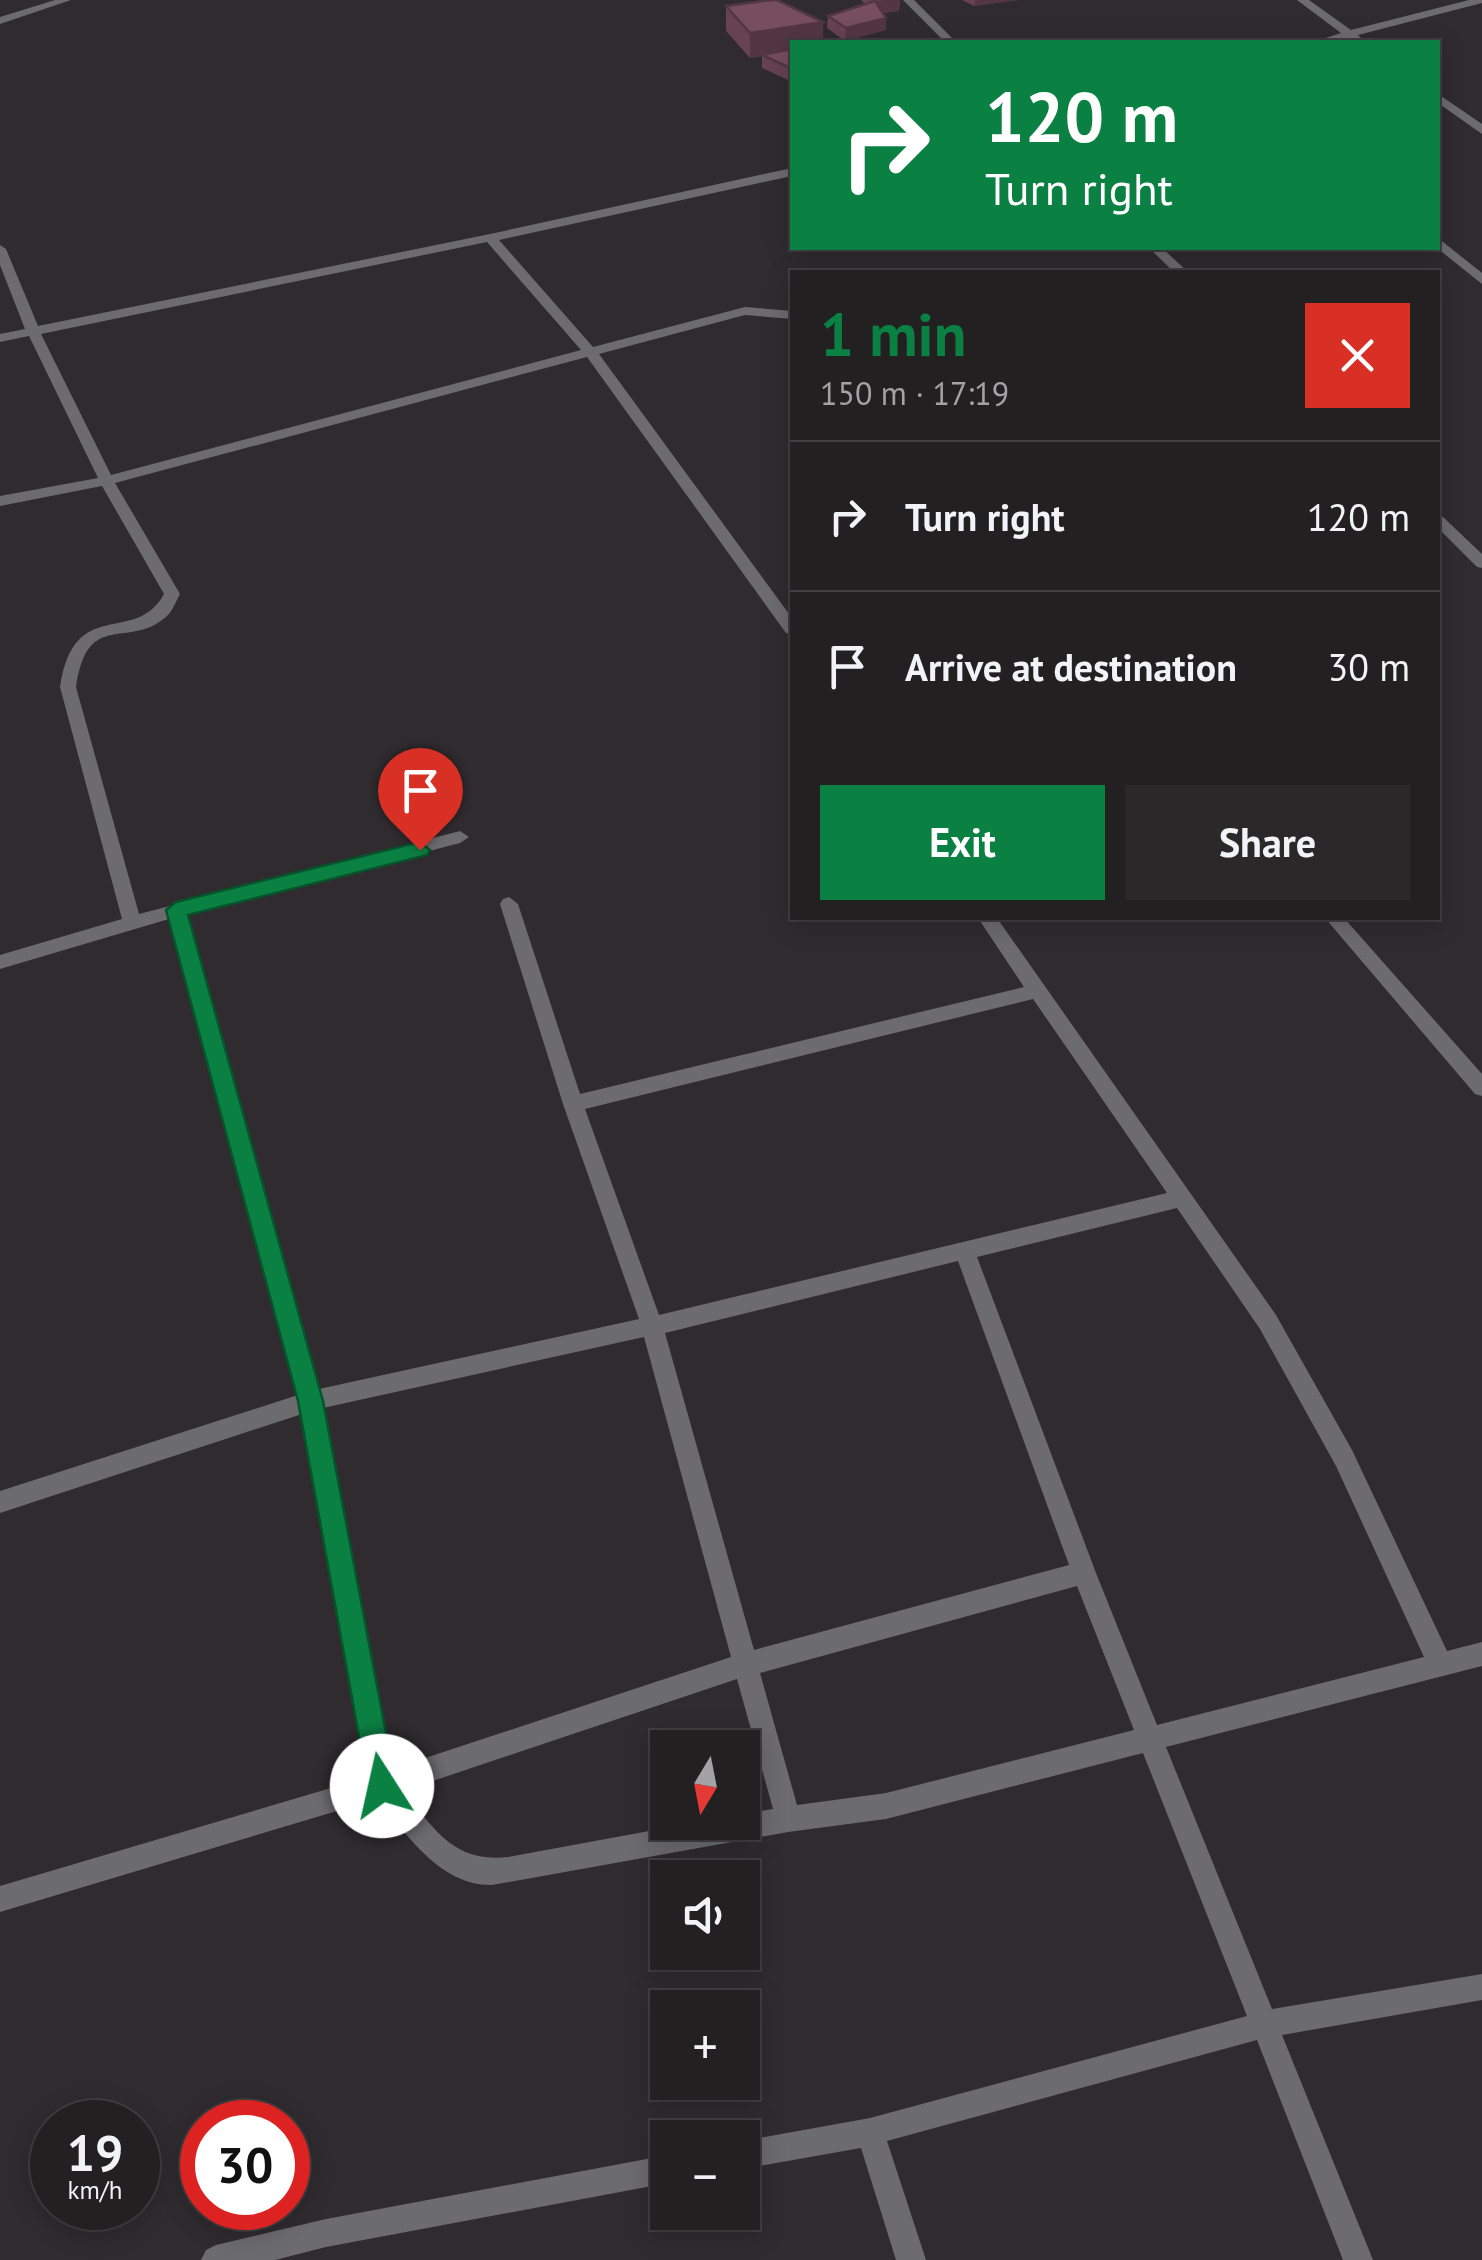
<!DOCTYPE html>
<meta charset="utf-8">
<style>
body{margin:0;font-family:"PT Sans",sans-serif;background:#2b282a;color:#f1f3f6;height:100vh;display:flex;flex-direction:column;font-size:38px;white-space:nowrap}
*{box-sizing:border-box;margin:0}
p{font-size:32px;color:#a3a3a5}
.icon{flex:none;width:55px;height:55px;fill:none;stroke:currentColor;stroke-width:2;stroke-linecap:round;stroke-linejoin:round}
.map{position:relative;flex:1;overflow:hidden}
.side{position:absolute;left:790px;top:270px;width:650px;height:650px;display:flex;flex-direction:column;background:#232022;border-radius:0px;box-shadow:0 5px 25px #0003,0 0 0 2px #403e40}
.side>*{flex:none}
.guide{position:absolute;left:790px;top:40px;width:650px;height:210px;border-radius:0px;box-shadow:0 5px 25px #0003,0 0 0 2px #403e40;background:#0b8043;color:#fff;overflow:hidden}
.needle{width:65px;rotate:190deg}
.controls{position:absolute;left:650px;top:1730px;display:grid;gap:20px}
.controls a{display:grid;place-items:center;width:110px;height:110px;border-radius:0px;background:#232022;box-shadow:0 5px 25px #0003,0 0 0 2px #403e40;font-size:50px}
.speed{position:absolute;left:30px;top:2100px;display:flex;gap:20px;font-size:50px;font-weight:700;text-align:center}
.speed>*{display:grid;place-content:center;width:130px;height:130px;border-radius:50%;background:#232022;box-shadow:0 5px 25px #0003,0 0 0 2px #403e40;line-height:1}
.speed small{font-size:25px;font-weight:400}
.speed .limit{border:15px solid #d22;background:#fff;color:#111}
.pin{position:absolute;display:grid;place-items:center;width:85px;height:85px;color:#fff;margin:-102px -42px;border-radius:50% 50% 50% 0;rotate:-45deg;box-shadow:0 0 10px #0007}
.pin .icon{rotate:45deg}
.me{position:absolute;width:110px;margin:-55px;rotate:350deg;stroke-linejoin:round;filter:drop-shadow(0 0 8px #0008)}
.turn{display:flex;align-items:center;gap:35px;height:210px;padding:0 30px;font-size:45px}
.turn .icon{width:130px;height:130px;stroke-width:2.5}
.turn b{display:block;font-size:70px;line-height:85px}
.round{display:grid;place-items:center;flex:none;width:105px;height:105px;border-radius:0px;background:#2b282a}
.headline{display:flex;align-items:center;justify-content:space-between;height:170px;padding:0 30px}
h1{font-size:60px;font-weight:700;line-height:75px;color:#0b8043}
.action{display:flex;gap:20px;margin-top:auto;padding:20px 30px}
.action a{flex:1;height:115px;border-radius:0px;background:#0b8043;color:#fff;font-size:40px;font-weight:700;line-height:115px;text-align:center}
.action a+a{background:#2b282a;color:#f1f3f6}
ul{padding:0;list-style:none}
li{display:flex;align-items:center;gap:30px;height:150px;padding:0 30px;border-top:2px solid #403e40}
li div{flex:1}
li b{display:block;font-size:38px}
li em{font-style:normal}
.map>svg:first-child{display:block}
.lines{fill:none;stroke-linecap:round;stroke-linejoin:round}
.minor{fill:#6c6b6d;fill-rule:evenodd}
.tertiary{fill:#6c6b6d;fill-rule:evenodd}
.wall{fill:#664253}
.shaded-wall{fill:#533643}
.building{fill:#774d60;stroke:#533643;stroke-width:2.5}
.route{fill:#0b8043;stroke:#07532c;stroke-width:2.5}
</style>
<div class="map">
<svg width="1482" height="2260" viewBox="0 0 1482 2260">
<rect width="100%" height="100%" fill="#2f2b2e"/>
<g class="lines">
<g class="minor">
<polygon points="903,0 914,0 956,42 945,42"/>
<polygon points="1297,0 1309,0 1351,30 1469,0 1482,0 1482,3 1358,35 1361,38 1355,41 1347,38 1313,42 1341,33"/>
<polygon points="1438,94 1482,124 1482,134 1438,103"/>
<path d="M 792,168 L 792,176 L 499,240 L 593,347 L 745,307 L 792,311 L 792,319 L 745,315 L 599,354 L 792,618 L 792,634 L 786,633 L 587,357 L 115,483 L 180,594 C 176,601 173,610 168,615 C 129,652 88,607 76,687 L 139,914 L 460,831 L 469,837 L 460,843 L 186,914 L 319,1389 L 639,1319 L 563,1104 L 500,904 L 503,899 L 509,897 L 518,904 L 580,1094 L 1024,987 L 978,918 L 997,918 L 1276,1315 L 1352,1450 L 1447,1651 L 1482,1642 L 1482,1666 L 1166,1747 L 1272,2009 L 1482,1974 L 1482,2000 L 1282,2035 L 1373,2260 L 1343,2260 L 1257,2040 L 887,2141 L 926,2260 L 896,2260 L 861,2148 L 742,2169 L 742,2141 L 870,2118 L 1247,2016 L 1143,1753 L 886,1819 L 788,1832 L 492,1885 C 440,1886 407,1834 377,1799 L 0,1912 L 0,1886 L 368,1777 L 302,1414 L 0,1513 L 0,1491 L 298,1395 L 169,919 L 0,969 L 0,955 L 122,919 L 60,687 C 74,594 135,647 164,594 L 102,486 L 0,506 L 0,496 L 98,478 L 29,336 L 0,342 L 0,334 L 25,329 L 0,265 L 0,245 L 6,249 L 38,326 L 490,234 ZM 487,242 L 581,350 L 111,475 L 41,334 ZM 1033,999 L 1167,1193 L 659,1315 L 585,1109 ZM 1177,1208 L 1260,1329 L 1336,1466 L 1424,1657 L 1157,1725 L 1096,1573 L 977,1257 ZM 958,1261 L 1069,1565 L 754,1650 L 665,1333 ZM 644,1337 L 731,1657 L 392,1769 L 323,1408 ZM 1077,1586 L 1134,1730 L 886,1793 L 797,1805 L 760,1673 ZM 737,1679 L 773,1809 L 742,1814 L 742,1822 L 698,1822 L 508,1857 C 453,1863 435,1829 403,1791 Z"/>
<polygon points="1438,238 1482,273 1482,284 1437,248"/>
<polygon points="1149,248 1162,248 1188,272 1174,272"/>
<polygon points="1438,515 1443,517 1482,554 1482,568 1477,567 1438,528"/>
<polygon points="1325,918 1344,918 1482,1074 1482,1096 1475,1094"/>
<polygon points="668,2155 668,2183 326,2247 275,2260 201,2260 206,2250 216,2245 326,2219"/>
</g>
<polygon class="tertiary" points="55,0 71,0 0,24 0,17"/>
</g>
<g class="wall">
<polygon points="861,0 900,0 899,11 883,13 886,30 845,41 827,28 828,16 865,4"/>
<polygon points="962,0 1018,0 974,6"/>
<polygon points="726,6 823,22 823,42 792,42 792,79 788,80 762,68 762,56 750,58 726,31"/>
</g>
<g class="shaded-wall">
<polygon points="885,0 900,0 899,11 874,14 875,1"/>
<polygon points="975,0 1018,0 974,6"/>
<polygon points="886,18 886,30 845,41 846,28"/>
<polygon points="823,22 823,42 792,42 792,52 750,58 750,33"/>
<polygon points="788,67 792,67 792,79 788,80"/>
</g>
<g class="building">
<polygon points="771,0 777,0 823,22 750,33 726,6"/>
<polygon points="875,1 886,18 846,28 828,16"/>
<polygon points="792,49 792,67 788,67 762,55"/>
</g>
<polygon class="route" points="420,842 430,850 427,855 188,915 323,1401 396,1786 392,1796 382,1800 372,1796 368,1786 298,1401 166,910 176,902"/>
</svg>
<div class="controls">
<a><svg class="needle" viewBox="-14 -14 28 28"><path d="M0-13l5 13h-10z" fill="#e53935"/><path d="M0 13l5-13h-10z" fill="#a3a3a5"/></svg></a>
<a><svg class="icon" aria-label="sound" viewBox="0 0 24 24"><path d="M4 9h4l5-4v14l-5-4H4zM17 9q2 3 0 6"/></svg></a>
<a>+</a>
<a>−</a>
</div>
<div class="speed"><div>19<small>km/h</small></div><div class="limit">30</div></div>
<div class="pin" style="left:420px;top:850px;background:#d93025"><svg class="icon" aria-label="arrive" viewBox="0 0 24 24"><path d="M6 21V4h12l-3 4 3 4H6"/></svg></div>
<svg class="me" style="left:382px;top:1786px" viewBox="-20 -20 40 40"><circle r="19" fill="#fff"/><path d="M0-13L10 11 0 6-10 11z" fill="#0b8043"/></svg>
<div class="guide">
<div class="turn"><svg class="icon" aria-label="right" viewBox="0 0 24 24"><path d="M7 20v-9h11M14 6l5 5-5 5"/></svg><div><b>120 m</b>Turn right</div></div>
</div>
<section class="side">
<div class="headline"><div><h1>1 min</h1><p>150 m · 17:19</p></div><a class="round" style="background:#d93025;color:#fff"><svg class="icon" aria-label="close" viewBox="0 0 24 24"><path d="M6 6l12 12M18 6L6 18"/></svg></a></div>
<ul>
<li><svg class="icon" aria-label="right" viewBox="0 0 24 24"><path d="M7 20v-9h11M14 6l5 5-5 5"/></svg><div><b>Turn right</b></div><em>120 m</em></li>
<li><svg class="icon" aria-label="arrive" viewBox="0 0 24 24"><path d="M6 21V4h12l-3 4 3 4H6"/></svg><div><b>Arrive at destination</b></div><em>30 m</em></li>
</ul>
<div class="action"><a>Exit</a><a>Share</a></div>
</section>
</div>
